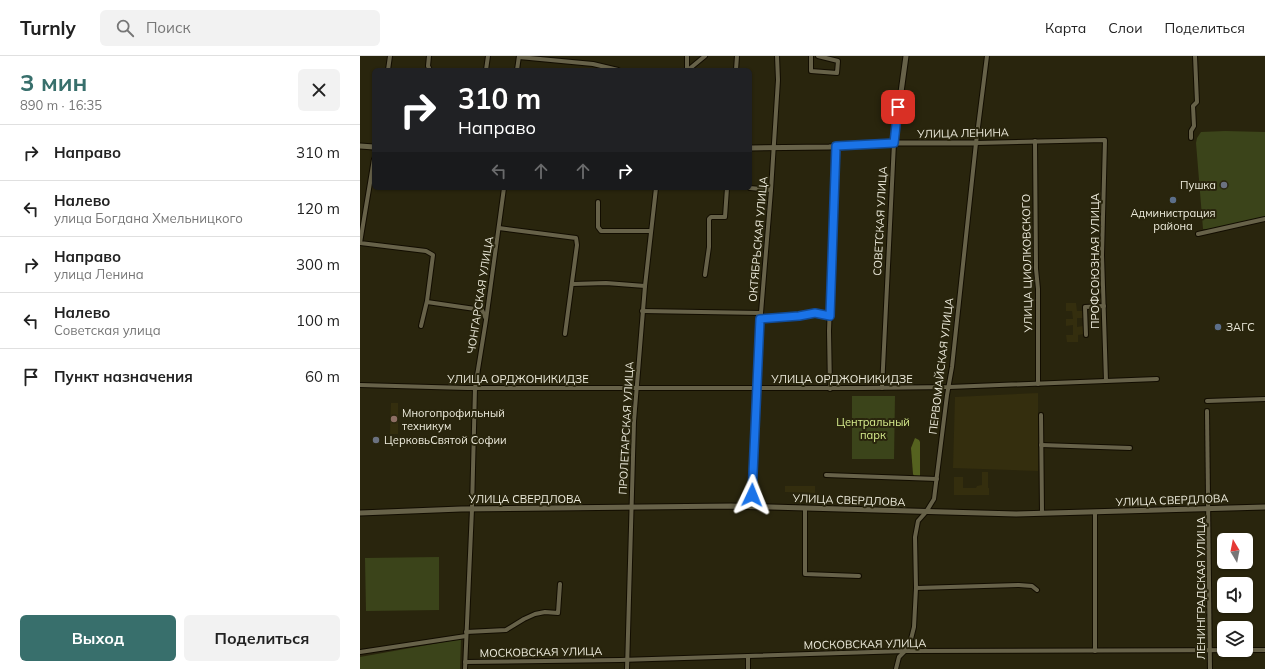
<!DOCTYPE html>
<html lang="ru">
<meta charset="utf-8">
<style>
body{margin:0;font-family:Mulish,sans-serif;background:#f2f2f2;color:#222;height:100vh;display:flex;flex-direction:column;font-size:15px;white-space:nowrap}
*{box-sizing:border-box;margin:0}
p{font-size:13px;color:#767676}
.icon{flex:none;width:22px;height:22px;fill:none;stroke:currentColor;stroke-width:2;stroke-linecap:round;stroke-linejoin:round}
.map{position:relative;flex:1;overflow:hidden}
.details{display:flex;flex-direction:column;background:#fff;width:360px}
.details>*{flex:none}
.top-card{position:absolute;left:12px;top:12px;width:380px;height:122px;border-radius:6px;box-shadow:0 1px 3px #0004;background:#202124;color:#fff;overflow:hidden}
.needle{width:26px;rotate:350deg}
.buttons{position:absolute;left:857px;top:477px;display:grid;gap:8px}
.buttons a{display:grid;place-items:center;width:36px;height:36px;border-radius:6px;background:#fff;box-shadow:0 1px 3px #0004;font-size:20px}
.pin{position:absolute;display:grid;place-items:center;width:34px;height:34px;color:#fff;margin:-17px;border-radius:8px;box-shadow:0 2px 6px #0006}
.me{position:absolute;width:44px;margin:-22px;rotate:2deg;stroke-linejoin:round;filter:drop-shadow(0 0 3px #0008)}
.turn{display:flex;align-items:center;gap:14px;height:84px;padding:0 20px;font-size:18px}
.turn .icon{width:52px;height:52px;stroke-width:2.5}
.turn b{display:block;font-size:28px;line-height:34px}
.lanes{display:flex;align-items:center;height:38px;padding:0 20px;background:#0003;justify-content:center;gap:20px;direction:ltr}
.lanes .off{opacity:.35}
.round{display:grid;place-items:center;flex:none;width:42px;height:42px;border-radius:6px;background:#f2f2f2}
.headline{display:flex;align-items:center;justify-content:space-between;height:68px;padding:0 20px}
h1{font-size:24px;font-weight:700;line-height:30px;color:#386f6c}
.cta{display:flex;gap:8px;margin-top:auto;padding:8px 20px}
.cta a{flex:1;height:46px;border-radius:6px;background:#386f6c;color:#fff;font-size:16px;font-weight:700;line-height:46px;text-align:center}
.cta a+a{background:#f2f2f2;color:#222}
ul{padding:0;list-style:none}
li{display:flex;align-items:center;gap:12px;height:56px;padding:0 20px;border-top:1px solid #e0e0e0}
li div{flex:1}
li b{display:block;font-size:15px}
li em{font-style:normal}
header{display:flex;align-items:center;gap:24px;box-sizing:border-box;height:56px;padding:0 20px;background:#fff;border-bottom:1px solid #e0e0e0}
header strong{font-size:19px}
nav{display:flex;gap:22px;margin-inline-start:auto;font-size:14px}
.search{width:280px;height:36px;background:#f2f2f2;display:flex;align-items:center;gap:10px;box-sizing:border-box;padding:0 14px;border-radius:6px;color:#767676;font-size:15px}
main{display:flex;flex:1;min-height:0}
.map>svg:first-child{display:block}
.built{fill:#342e0e}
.green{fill:#3b441a}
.forest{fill:#55621f}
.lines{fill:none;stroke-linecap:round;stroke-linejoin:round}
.minor-casing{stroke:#120d00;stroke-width:6}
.tertiary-casing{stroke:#120d00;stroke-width:7}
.minor{stroke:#676249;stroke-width:4}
.tertiary{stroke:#676249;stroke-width:5}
.route-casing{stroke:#114b97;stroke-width:10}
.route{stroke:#1a73e8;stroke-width:7}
.worship-dot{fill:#6b7280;stroke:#29250d;stroke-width:1.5}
.service-dot{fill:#5c6f8a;stroke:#29250d;stroke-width:1.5}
.education-dot{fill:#8d6e63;stroke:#29250d;stroke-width:1.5}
.labels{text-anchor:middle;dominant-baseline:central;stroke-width:4;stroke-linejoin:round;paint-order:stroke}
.street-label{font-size:11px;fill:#eeecdd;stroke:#29250d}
.poi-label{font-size:11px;fill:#eeecdd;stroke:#29250d;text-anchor:start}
.park-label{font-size:11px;fill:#d7ed8e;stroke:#29250d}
</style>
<header>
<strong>Turnly</strong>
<div class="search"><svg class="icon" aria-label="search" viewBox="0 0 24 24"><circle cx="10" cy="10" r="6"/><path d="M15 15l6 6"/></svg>Поиск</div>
<nav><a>Карта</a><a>Слои</a><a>Поделиться</a></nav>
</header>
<main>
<section class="details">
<div class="headline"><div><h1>3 мин</h1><p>890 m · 16:35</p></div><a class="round"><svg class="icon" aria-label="close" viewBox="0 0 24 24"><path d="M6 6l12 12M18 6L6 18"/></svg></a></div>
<ul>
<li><svg class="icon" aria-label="right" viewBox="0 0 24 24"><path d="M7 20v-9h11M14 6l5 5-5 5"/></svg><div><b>Направо</b></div><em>310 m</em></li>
<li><svg class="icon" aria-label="left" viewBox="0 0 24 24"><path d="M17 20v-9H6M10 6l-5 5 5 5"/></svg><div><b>Налево</b><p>улица Богдана Хмельницкого</p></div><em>120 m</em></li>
<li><svg class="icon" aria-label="right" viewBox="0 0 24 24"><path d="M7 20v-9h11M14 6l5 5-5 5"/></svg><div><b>Направо</b><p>улица Ленина</p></div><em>300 m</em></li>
<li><svg class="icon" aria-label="left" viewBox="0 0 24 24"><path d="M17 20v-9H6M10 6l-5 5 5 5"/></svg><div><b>Налево</b><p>Советская улица</p></div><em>100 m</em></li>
<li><svg class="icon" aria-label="arrive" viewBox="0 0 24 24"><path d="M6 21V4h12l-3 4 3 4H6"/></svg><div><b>Пункт назначения</b></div><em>60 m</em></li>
</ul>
<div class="cta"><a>Выход</a><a>Поделиться</a></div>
</section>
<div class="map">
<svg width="905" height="613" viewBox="0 0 905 613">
<rect width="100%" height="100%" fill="#29250d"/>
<g class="built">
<polygon points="706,247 716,247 717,255 724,255 724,262 717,262 717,271 723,270 724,278 718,279 718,286 707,286 706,279 713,279 713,269 706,270 706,263 713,263 712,255 706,255"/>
<polygon points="678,337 678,415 593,412 595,341"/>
<polygon points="31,347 38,347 38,378 30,378"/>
<polygon points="622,416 628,416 628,432 629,432 629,439 594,439 594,421 603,421 603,432 616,432 617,430 622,429"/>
<polygon points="425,430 455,430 455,437 425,436"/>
</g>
<g class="green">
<polygon points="865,75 905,76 905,162 845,176 847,173 843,173 836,87 837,82 841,76"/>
<polygon points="492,340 535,340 534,403 492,403"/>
<polygon points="79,501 79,554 6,555 5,502"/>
<polygon points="101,583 100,613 0,613 0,601"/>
</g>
<polygon class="forest" points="555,382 559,384 560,386 560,421 554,420 553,418 551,392"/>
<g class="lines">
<g class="minor-casing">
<g id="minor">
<polyline points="69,0 68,10 70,14"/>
<polyline points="327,0 327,14"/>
<polyline points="451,0 451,15 477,17 478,5 458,0"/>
<polyline points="159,1 233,8 258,14"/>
<polyline points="28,14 30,0"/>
<polyline points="126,14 128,0"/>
<polyline points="157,14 159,0"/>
<polyline points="328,14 345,0"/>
<polyline points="376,14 377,0"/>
<polyline points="831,82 831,75 834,70 833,50 837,46 835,0"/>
<polyline points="675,85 676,213 678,233 678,328"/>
<polyline points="616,87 745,84 742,199 746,325"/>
<polyline points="14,103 0,187 66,195 73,199 67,245 61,270"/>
<polyline points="390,132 411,134"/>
<polyline points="238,146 238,171 241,175 291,175"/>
<polyline points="139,172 216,182 217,189 205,278"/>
<polyline points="838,178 905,163"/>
<polyline points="345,219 349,191 349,163 351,161 365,161 367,132"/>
<polyline points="213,228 246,227 285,230"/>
<polyline points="67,246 122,254 126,263"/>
<polyline points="282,255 401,257"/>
<polyline points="400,263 439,260 455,257 470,260"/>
<polyline points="726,279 725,251 744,250"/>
<polyline points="0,329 107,332 503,332 589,331 797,323"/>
<polyline points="522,332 534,87"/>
<polyline points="470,333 469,275 476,90"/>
<polyline points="847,345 905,343"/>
<polyline points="847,355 850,613"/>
<polyline points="681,359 682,457"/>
<polyline points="681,389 770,392"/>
<polyline points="466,419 577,423"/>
<polyline points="392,439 401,257 411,134 418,24 417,0"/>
<polyline points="445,452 445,518 499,520"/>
<polyline points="735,456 735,595"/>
<polyline points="556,532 659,529 672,530 677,534"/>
<polyline points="106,576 146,574 164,563 175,558 185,556 198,557 200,528"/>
<polyline points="0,596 106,580"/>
<polyline points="105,606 260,604 545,595 905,594"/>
<polyline points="105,613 112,453 115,332 126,264 144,132"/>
<polyline points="267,613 274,365 285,230 296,132"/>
<polyline points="388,613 388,600"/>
<polyline points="536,613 539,601 545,595 551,583 554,571 556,532 555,481 558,465 566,456 574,443 587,339 592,311 616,87 627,0"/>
</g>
</g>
<g class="tertiary-casing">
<g id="tertiary">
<polyline points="534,87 546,0"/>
<polyline points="0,90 14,91"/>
<polyline points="390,92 469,91 534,87 616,87"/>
<polyline points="0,457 101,453 371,450 656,458 905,451"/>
</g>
</g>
<use href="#minor" class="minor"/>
<use href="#tertiary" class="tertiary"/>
</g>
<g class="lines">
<g class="route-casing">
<polyline id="route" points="392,439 400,263 439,260 455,257 470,260 476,90 534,87 538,51"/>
</g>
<use href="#route" class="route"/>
</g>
<g class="worship-dot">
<circle cx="864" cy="129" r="4"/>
<circle cx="16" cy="384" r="4"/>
</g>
<g class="service-dot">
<circle cx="813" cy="144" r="4"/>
<circle cx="858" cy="271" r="4"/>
</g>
<circle class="education-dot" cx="34" cy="363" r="4"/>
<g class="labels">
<g class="street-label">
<text transform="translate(603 77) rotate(-1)">УЛИЦА ЛЕНИНА</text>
<text transform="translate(520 165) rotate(-87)">СОВЕТСКАЯ УЛИЦА</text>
<text transform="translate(398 183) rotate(-85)">ОКТЯБРЬСКАЯ УЛИЦА</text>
<text transform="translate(735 205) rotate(-90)">ПРОФСОЮЗНАЯ УЛИЦА</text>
<text transform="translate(667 207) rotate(-91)">УЛИЦА ЦИОЛКОВСКОГО</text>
<text transform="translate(120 239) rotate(-81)">ЧОНГАРСКАЯ УЛИЦА</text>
<text transform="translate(581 310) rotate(-83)">ПЕРВОМАЙСКАЯ УЛИЦА</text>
<text x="158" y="323">УЛИЦА ОРДЖОНИКИДЗЕ</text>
<text x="482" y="323">УЛИЦА ОРДЖОНИКИДЗЕ</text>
<text transform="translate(266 372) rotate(-87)">ПРОЛЕТАРСКАЯ УЛИЦА</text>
<text x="165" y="443">УЛИЦА СВЕРДЛОВА</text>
<text transform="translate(489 444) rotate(2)">УЛИЦА СВЕРДЛОВА</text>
<text transform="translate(812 444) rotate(-2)">УЛИЦА СВЕРДЛОВА</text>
<text transform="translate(841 532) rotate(-90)">ЛЕНИНГРАДСКАЯ УЛИЦА</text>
<text transform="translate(505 588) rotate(-1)">МОСКОВСКАЯ УЛИЦА</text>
<text transform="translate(181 596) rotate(-1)">МОСКОВСКАЯ УЛИЦА</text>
</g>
<g class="poi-label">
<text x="856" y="129" text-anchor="end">Пушка</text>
<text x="813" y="157" text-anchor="middle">Администрация<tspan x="813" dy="13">района</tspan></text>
<text x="866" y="271">ЗАГС</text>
<text x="42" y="357">Многопрофильный<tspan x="42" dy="13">техникум</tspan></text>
<text x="24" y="384">ЦерковьСвятой Софии</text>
</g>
<g class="park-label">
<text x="513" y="366">Центральный<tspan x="513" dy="13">парк</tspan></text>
</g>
</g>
</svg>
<div class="buttons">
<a><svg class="needle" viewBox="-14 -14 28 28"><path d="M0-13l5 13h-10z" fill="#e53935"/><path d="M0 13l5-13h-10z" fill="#767676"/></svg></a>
<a><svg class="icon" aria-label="sound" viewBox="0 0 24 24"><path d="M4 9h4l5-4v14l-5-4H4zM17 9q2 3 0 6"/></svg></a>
<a><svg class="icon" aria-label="layers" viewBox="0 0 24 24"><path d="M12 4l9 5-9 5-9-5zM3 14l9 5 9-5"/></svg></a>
</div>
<div class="pin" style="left:538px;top:51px;background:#d93025"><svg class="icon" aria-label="arrive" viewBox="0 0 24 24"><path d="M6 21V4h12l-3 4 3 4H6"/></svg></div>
<svg class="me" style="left:392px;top:439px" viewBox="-20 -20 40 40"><path d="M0-17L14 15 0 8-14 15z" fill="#1a73e8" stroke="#fff" stroke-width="4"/></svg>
<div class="top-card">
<div class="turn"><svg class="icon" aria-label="right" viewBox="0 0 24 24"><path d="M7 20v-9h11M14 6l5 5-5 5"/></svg><div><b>310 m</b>Направо</div></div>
<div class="lanes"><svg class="icon off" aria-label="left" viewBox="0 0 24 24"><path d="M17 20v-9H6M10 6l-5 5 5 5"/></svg><svg class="icon off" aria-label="ahead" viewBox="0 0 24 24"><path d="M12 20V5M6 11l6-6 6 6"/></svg><svg class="icon off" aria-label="ahead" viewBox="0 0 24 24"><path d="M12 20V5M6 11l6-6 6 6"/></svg><svg class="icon" aria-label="right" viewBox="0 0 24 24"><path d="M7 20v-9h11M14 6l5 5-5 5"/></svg></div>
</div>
</div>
</main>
